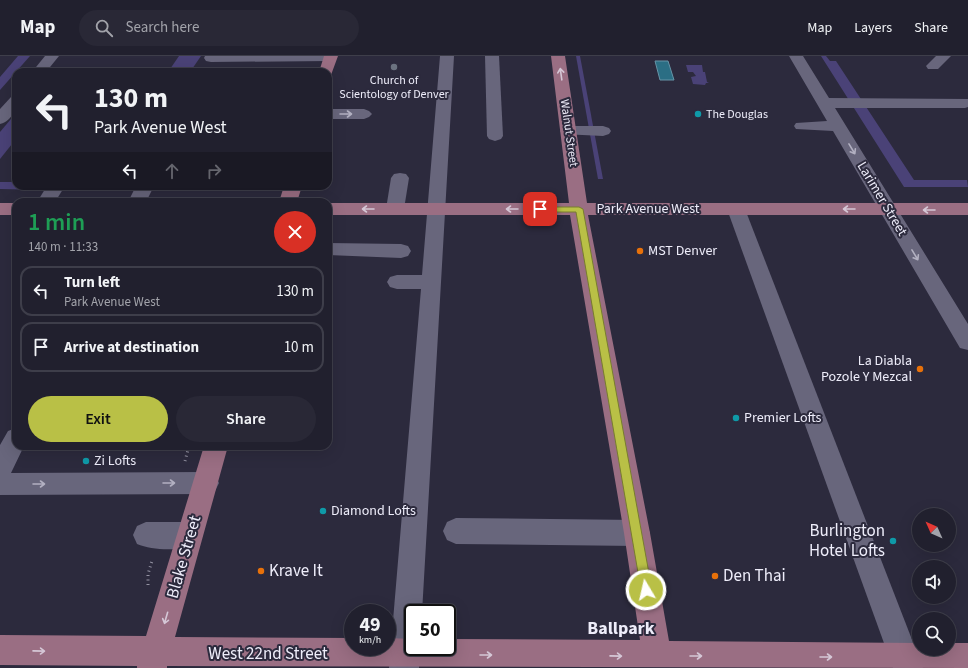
<!DOCTYPE html>
<meta charset="utf-8">
<style>
body{margin:0;font-family:"Source Sans 3",sans-serif;background:#292836;color:#f1f3f6;height:100vh;display:flex;flex-direction:column;font-size:15px;white-space:nowrap}
*{box-sizing:border-box;margin:0}
p{font-size:13px;color:#a2a3aa}
.icon{flex:none;width:22px;height:22px;fill:none;stroke:currentColor;stroke-width:2;stroke-linecap:round;stroke-linejoin:round}
.map{position:relative;flex:1;overflow:hidden}
.sheet{position:absolute;left:12px;top:142px;width:320px;height:252px;display:flex;flex-direction:column;background:#21202e;border-radius:12px;box-shadow:0 4px 16px #0002,0 0 0 1px #3e3e4a}
.sheet>*{flex:none}
.banner{position:absolute;left:12px;top:12px;width:320px;height:122px;border-radius:12px;box-shadow:0 4px 16px #0002,0 0 0 1px #3e3e4a;background:#21202e;color:#f1f3f6;overflow:hidden}
.needle{width:26px;rotate:315deg}
.fabs{position:absolute;left:912px;top:452px;display:grid;gap:8px}
.fabs a{display:grid;place-items:center;width:44px;height:44px;border-radius:50%;background:#21202e;box-shadow:0 4px 16px #0002,0 0 0 1px #3e3e4a;font-size:20px}
.speed{position:absolute;left:344px;top:548px;display:flex;gap:8px;font-size:20px;font-weight:700;text-align:center}
.speed>*{display:grid;place-content:center;width:52px;height:52px;border-radius:50%;background:#21202e;box-shadow:0 4px 16px #0002,0 0 0 1px #3e3e4a;line-height:1}
.speed small{font-size:10px;font-weight:400}
.speed .limit{border:2px solid #111;border-radius:6px;background:#fff;color:#111}
.pin{position:absolute;display:grid;place-items:center;width:34px;height:34px;color:#fff;margin:-17px;border-radius:8px;box-shadow:0 2px 6px #0006}
.me{position:absolute;width:44px;margin:-22px;rotate:351deg;stroke-linejoin:round;filter:drop-shadow(0 0 3px #0008)}
.turn{display:flex;align-items:center;gap:14px;height:84px;padding:0 16px;font-size:18px}
.turn .icon{width:52px;height:52px;stroke-width:2.5}
.turn b{display:block;font-size:28px;line-height:34px}
.lanes{display:flex;align-items:center;height:38px;padding:0 16px;background:#0003;justify-content:center;gap:20px;direction:ltr}
.lanes .off{opacity:.35}
.round{display:grid;place-items:center;flex:none;width:42px;height:42px;border-radius:21px;background:#292836}
.head{display:flex;align-items:center;justify-content:space-between;height:68px;padding:0 16px}
h1{font-size:24px;font-weight:600;line-height:30px;color:#1e9e55}
.primary-button{display:flex;gap:8px;margin-top:auto;padding:8px 16px}
.primary-button a{flex:1;height:46px;border-radius:24px;background:#b9c046;color:#111;font-size:16px;font-weight:600;line-height:46px;text-align:center}
.primary-button a+a{background:#292836;color:#f1f3f6}
ul{padding:0;list-style:none}
li{display:flex;align-items:center;gap:12px;height:50px;margin:0 8px 6px;padding:0 8px;border:2px solid #3e3e4a;border-radius:12px}
li div{flex:1}
li b{display:block;font-size:15px}
li em{font-style:normal}
header{display:flex;align-items:center;gap:24px;box-sizing:border-box;height:56px;padding:0 20px;background:#21202e;border-bottom:1px solid #3e3e4a}
header strong{font-size:19px}
nav{display:flex;gap:22px;margin-inline-start:auto;font-size:14px}
.search{width:280px;height:36px;background:#292836;display:flex;align-items:center;gap:10px;box-sizing:border-box;padding:0 14px;border-radius:22px;color:#a2a3aa;font-size:15px}
.map>svg:first-child{display:block}
.green{fill:#4a4277}
.water{fill:#2b6e84;stroke:#6694a7}
.lines{fill:none;stroke-linecap:round;stroke-linejoin:round}
.path{stroke:#9593a3;stroke-width:3;stroke-dasharray:1 3.5;stroke-linecap:butt}
.minor{fill:#68667c;fill-rule:evenodd}
.major{fill:#9a6e83;fill-rule:evenodd}
.oneway{stroke:#d5c7d6}
.oneway2{stroke:#b2b0c1}
.route{fill:#b9c046;stroke:#787d2e}
.worship-dot{fill:#6b7280;stroke:#2c2a3d;stroke-width:1.5}
.culture-dot{fill:#0f9aa8;stroke:#2c2a3d;stroke-width:1.5}
.food-dot{fill:#e8710a;stroke:#2c2a3d;stroke-width:1.5}
.labels{text-anchor:middle;dominant-baseline:central;stroke-width:4;stroke-linejoin:round;paint-order:stroke}
.far-poi-label{font-size:12px;fill:#eeedfa;stroke:#2c2a3d}
.far-street-label{font-size:12px;fill:#eeedfa;stroke:#2c2a3d}
.street-label{font-size:14px;fill:#eeedfa;stroke:#2c2a3d}
.poi-label{font-size:14px;fill:#eeedfa;stroke:#2c2a3d;text-anchor:start}
.near-poi-label{font-size:17px;fill:#eeedfa;stroke:#2c2a3d;text-anchor:start}
.near-street-label{font-size:17px;fill:#eeedfa;stroke:#2c2a3d}
.near-neighbourhood-label{font-size:18px;font-weight:bold;fill:#eeedfa;stroke:#2c2a3d}
</style>
<header>
<strong>Map</strong>
<div class="search"><svg class="icon" aria-label="search" viewBox="0 0 24 24"><circle cx="10" cy="10" r="6"/><path d="M15 15l6 6"/></svg>Search here</div>
<nav><a>Map</a><a>Layers</a><a>Share</a></nav>
</header>
<div class="map">
<svg width="968" height="612" viewBox="0 0 968 612">
<rect width="100%" height="100%" fill="#2c2a3d"/>
<g class="green">
<polygon points="18,0 30,0 0,34 0,21"/>
<polygon points="179,0 201,0 190,16 168,16"/>
<polygon points="576,0 580,0 603,123 598,123"/>
<polygon points="821,0 826,0 830,5 836,5 914,124 967,124 968,131 904,131"/>
<polygon points="686,9 702,9 703,16 705,16 707,26 709,27 706,27 705,29 693,28 691,21 696,20 693,16 688,16"/>
<polygon points="16,57 16,83 0,103 0,76"/>
<polygon points="0,126 16,126 16,130 48,130 45,134 0,133"/>
</g>
<polygon class="water" points="655,5 668,5 674,24 660,24"/>
<g class="lines">
<g class="path">
<polyline points="185,405 189,390"/>
<polyline points="148,529 148,518 152,505"/>
</g>
<g class="minor">
<polygon points="45,0 59,0 46,16 32,16"/>
<polygon points="205,0 336,0 337,1 335,4 330,5 211,6 206,5 204,2"/>
<polygon points="440,0 454,0 422,557 413,557 413,591 420,591 419,612 389,612 421,233 397,233 390,231 387,226 390,221 397,219 422,219"/>
<polygon points="485,0 499,0 503,80 501,83 495,85 489,83 487,80"/>
<polygon points="789,0 803,0 829,42 968,43 968,51 965,52 835,52 968,268 968,294 960,292 833,75 796,73 794,70 796,67 827,65"/>
<polygon points="936,0 951,0 938,13 928,13 926,10"/>
<path d="M 16,39 C 16,52 14,64 0,68 L 0,53 L 11,41 Z"/>
<polygon points="328,53 364,53 369,55 372,58 369,61 364,63 328,63"/>
<polygon points="568,70 603,70 609,72 611,75 609,78 603,80 562,78 560,75 562,72"/>
<polygon points="400,117 406,118 409,122 404,153 401,157 395,159 389,157 386,153 391,122 394,118"/>
<polygon points="47,130 65,130 55,146 37,146"/>
<polygon points="136,130 154,130 146,146 128,146"/>
<polygon points="736,147 742,149 745,153 923,612 893,612 727,153 730,149"/>
<polygon points="328,187 401,188 408,190 411,195 408,200 401,202 328,199"/>
<polygon points="16,372 16,390 24,390 11,417 206,416 215,419 219,427 215,435 206,438 0,439 0,389 8,375"/>
<polygon points="456,462 637,464 646,468 650,477 646,486 637,490 456,488 447,484 443,475 447,466"/>
<path d="M 146,466 L 190,466 L 199,470 L 203,479 L 199,488 C 182,495 154,495 137,488 L 133,479 L 137,470 Z"/>
</g>
<g class="major">
<polygon points="324,0 338,0 331,19 328,20 328,16 319,16"/>
<polygon points="551,0 565,0 587,147 968,147 968,159 588,159 650,477 669,585 919,587 919,593 949,593 949,587 968,587 968,612 167,610 167,612 137,612 137,610 0,609 0,579 146,580 204,390 228,390 175,581 353,582 353,591 387,591 387,582 413,583 413,591 447,591 447,583 640,584 624,477 570,159 328,159 328,147 569,147"/>
<polygon points="284,130 302,130 297,146 279,146"/>
<rect x="0" y="147" width="16" height="12"/>
</g>
</g>
<defs><path id="oneway-shaft" d="M-6 0H5M1.5-3L5.5 0L1.5 3" fill="none" stroke-width="1.6" stroke-linecap="round" stroke-linejoin="round"/></defs>
<g class="oneway">
<use href="#oneway-shaft" transform="translate(561 18) rotate(-98)"/>
<use href="#oneway-shaft" transform="translate(368 153) rotate(180)"/>
<use href="#oneway-shaft" transform="translate(512 153) rotate(180)"/>
<use href="#oneway-shaft" transform="translate(849 153) rotate(-180)"/>
<use href="#oneway-shaft" transform="translate(929 154) rotate(180)"/>
<use href="#oneway-shaft" transform="translate(166 562) rotate(106)"/>
<use href="#oneway-shaft" transform="translate(39 595) rotate(1)"/>
<use href="#oneway-shaft" transform="translate(486 599)"/>
<use href="#oneway-shaft" transform="translate(616 600) rotate(1)"/>
<use href="#oneway-shaft" transform="translate(696 600)"/>
<use href="#oneway-shaft" transform="translate(826 601)"/>
</g>
<g class="oneway2">
<use href="#oneway-shaft" transform="translate(346 58)"/>
<use href="#oneway-shaft" transform="translate(852 93) rotate(59)"/>
<use href="#oneway-shaft" transform="translate(915 199) rotate(59)"/>
<use href="#oneway-shaft" transform="translate(169 427)"/>
<use href="#oneway-shaft" transform="translate(39 428)"/>
</g>
<polygon class="route" points="579,151 583,153 652,534 651,538 646,540 642,538 641,534 576,156 540,156 537,153 540,151"/>
<circle class="worship-dot" cx="394" cy="11" r="4"/>
<g class="culture-dot">
<circle cx="698" cy="58" r="4"/>
<circle cx="736" cy="362" r="4"/>
<circle cx="86" cy="405" r="4"/>
<circle cx="323" cy="455" r="4"/>
<circle cx="893" cy="485" r="4"/>
</g>
<g class="food-dot">
<circle cx="640" cy="195" r="4"/>
<circle cx="920" cy="313" r="4"/>
<circle cx="261" cy="515" r="4"/>
<circle cx="715" cy="520" r="4"/>
</g>
<g class="labels">
<g class="far-poi-label">
<text x="394" y="24">Church of<tspan x="394" dy="14">Scientology of Denver</tspan></text>
<text x="706" y="58" text-anchor="start">The Douglas</text>
</g>
<g class="far-street-label">
<text transform="translate(569 77) rotate(82)">Walnut Street</text>
</g>
<g class="street-label">
<text transform="translate(882 143) rotate(59)">Larimer Street</text>
<text x="648" y="153">Park Avenue West</text>
</g>
<g class="poi-label">
<text x="648" y="195">MST Denver</text>
<text x="912" y="305" text-anchor="end">La Diabla<tspan x="912" dy="16">Pozole Y Mezcal</tspan></text>
<text x="744" y="362">Premier Lofts</text>
<text x="94" y="405">Zi Lofts</text>
<text x="331" y="455">Diamond Lofts</text>
</g>
<g class="near-poi-label">
<text x="885" y="475" text-anchor="end">Burlington<tspan x="885" dy="20">Hotel Lofts</tspan></text>
<text x="269" y="515">Krave It</text>
<text x="723" y="520">Den Thai</text>
</g>
<g class="near-street-label">
<text transform="translate(184 501) rotate(-74)">Blake Street</text>
<text x="268" y="598">West 22nd Street</text>
</g>
<g class="near-neighbourhood-label">
<text x="621" y="572">Ballpark</text>
</g>
</g>
</svg>
<div class="fabs">
<a><svg class="needle" viewBox="-14 -14 28 28"><path d="M0-13l5 13h-10z" fill="#e53935"/><path d="M0 13l5-13h-10z" fill="#a2a3aa"/></svg></a>
<a><svg class="icon" aria-label="sound" viewBox="0 0 24 24"><path d="M4 9h4l5-4v14l-5-4H4zM17 9q2 3 0 6"/></svg></a>
<a><svg class="icon" aria-label="search" viewBox="0 0 24 24"><circle cx="10" cy="10" r="6"/><path d="M15 15l6 6"/></svg></a>
</div>
<div class="speed"><div>49<small>km/h</small></div><div class="limit">50</div></div>
<div class="pin" style="left:540px;top:153px;background:#d93025"><svg class="icon" aria-label="arrive" viewBox="0 0 24 24"><path d="M6 21V4h12l-3 4 3 4H6"/></svg></div>
<svg class="me" style="left:646px;top:534px" viewBox="-20 -20 40 40"><circle r="17" fill="#b9c046" stroke="#fff" stroke-width="3"/><path d="M0-11L8 9 0 5-8 9z" fill="#fff"/></svg>
<div class="banner">
<div class="turn"><svg class="icon" aria-label="left" viewBox="0 0 24 24"><path d="M17 20v-9H6M10 6l-5 5 5 5"/></svg><div><b>130 m</b>Park Avenue West</div></div>
<div class="lanes"><svg class="icon" aria-label="left" viewBox="0 0 24 24"><path d="M17 20v-9H6M10 6l-5 5 5 5"/></svg><svg class="icon off" aria-label="ahead" viewBox="0 0 24 24"><path d="M12 20V5M6 11l6-6 6 6"/></svg><svg class="icon off" aria-label="right" viewBox="0 0 24 24"><path d="M7 20v-9h11M14 6l5 5-5 5"/></svg></div>
</div>
<section class="sheet">
<div class="head"><div><h1>1 min</h1><p>140 m · 11:33</p></div><a class="round" style="background:#d93025;color:#fff"><svg class="icon" aria-label="close" viewBox="0 0 24 24"><path d="M6 6l12 12M18 6L6 18"/></svg></a></div>
<ul>
<li><svg class="icon" aria-label="left" viewBox="0 0 24 24"><path d="M17 20v-9H6M10 6l-5 5 5 5"/></svg><div><b>Turn left</b><p>Park Avenue West</p></div><em>130 m</em></li>
<li><svg class="icon" aria-label="arrive" viewBox="0 0 24 24"><path d="M6 21V4h12l-3 4 3 4H6"/></svg><div><b>Arrive at destination</b></div><em>10 m</em></li>
</ul>
<div class="primary-button"><a>Exit</a><a>Share</a></div>
</section>
</div>
